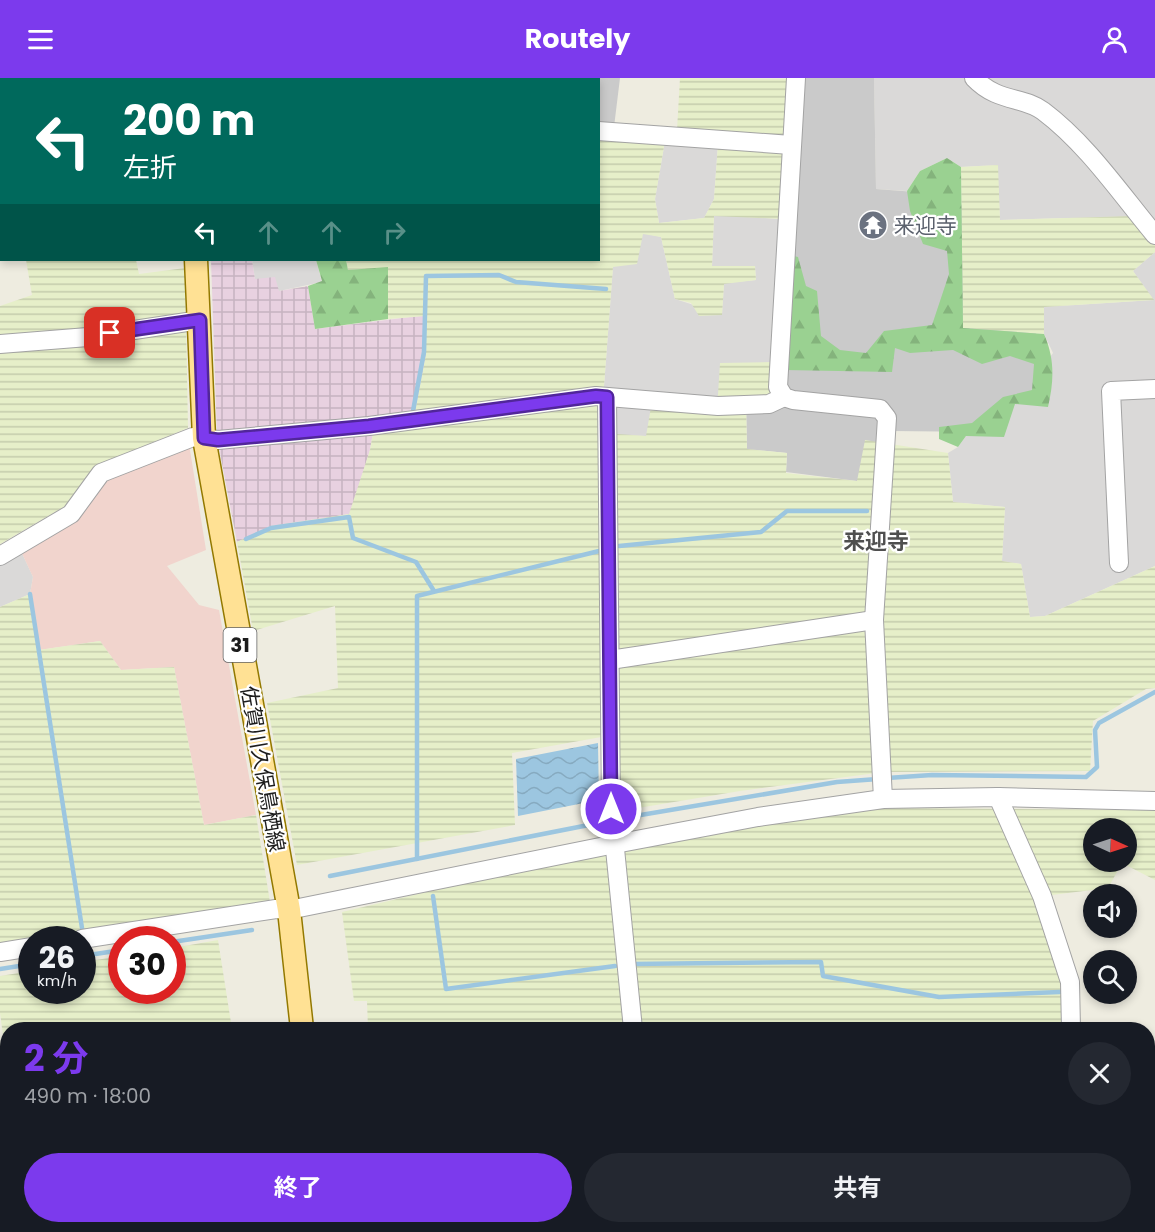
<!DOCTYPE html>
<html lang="ja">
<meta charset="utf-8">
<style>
body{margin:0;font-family:Poppins,"Noto Sans JP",sans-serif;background:#242831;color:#f1f3f6;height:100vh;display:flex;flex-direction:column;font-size:22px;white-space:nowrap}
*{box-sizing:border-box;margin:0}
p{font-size:20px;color:#9ea1a6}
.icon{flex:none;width:33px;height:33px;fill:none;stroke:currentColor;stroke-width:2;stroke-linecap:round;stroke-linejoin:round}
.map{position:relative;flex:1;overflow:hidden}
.side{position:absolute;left:0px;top:944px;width:1155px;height:212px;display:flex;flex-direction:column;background:#171b24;border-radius:24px 24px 0 0;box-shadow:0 3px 9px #0003}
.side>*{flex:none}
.top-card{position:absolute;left:0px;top:0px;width:600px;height:183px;box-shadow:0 3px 9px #0003;background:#00695c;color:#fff;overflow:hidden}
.needle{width:39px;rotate:93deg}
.fabs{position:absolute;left:1083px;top:740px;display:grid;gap:12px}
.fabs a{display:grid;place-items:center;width:54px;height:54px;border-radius:50%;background:#171b24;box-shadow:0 3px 9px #0003;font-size:30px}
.speed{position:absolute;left:18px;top:848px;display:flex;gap:12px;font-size:30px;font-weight:700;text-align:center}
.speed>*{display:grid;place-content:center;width:78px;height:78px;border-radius:50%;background:#171b24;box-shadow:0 3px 9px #0003;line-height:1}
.speed small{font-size:15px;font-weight:400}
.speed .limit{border:9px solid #d22;background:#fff;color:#111}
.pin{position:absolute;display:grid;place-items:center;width:51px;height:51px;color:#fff;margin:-26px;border-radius:12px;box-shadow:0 3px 9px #0006}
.me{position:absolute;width:66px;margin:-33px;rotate:0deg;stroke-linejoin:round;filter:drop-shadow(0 0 4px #0008)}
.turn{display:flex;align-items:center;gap:21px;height:126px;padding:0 24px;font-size:27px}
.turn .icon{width:78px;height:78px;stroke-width:2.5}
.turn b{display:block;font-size:42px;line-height:51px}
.lanes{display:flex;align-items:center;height:57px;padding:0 24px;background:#0003;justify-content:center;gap:30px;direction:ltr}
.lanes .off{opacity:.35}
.round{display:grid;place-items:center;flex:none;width:63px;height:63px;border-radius:32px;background:#242831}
.overview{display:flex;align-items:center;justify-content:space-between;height:102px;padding:0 24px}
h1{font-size:36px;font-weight:700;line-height:45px;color:#7c3aed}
.button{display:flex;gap:12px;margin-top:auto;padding:12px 24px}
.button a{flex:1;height:69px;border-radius:36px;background:#7c3aed;color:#fff;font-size:24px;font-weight:700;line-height:69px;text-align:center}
.button a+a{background:#242831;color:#f1f3f6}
header{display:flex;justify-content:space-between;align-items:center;height:78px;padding:0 24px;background:#7c3aed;color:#fff;font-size:27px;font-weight:700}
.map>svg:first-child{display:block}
.residential{fill:#dad9d8}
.commercial{fill:#f1d4cd}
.industrial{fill:url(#industrial-grid)}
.religious{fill:#cacaca}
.farmland{fill:url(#farmland-rules);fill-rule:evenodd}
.forest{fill:url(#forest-firs)}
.water{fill:url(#water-waves)}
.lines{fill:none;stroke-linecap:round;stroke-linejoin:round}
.stream{stroke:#9cc6e0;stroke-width:4.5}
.minor-casing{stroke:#a3a3a3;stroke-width:20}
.major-casing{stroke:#937900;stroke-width:25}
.minor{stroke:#fff;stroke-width:18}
.major{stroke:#ffe194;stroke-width:22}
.route-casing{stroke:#51269a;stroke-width:15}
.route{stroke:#7c3aed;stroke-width:10}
.labels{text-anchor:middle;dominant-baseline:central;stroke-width:4.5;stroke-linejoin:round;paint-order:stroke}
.shield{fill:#fff;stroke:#606060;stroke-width:1.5}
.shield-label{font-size:20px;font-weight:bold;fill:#1c1c1c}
.worship-label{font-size:21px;fill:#5b616d;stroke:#fff;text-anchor:start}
.street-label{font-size:21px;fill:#1c1c1c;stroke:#fff}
.neighbourhood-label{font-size:22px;font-weight:bold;fill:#4f4f4f;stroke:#fff}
</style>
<header><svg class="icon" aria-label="menu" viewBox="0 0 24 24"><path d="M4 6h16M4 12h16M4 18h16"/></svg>Routely<svg class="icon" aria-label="person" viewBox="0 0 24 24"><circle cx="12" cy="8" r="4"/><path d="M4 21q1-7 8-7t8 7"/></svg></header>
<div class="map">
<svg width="1155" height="1154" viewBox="0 0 1155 1154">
<defs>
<pattern id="industrial-grid" width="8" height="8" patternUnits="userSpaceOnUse" patternTransform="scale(1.5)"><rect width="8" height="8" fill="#e8d1e0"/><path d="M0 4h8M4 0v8" fill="none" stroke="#c6b3c0"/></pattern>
<pattern id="farmland-rules" width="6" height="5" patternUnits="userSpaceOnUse" patternTransform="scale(1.5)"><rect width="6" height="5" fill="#e6efc9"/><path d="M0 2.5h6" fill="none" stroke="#c5ccac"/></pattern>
<pattern id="forest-firs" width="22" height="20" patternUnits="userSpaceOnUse" patternTransform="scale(1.5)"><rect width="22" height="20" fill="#9ad191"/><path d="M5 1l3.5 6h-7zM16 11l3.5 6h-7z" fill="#84b37c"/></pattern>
<pattern id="water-waves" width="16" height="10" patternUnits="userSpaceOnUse" patternTransform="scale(1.5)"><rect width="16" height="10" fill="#9cc6e0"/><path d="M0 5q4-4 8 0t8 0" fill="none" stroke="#86aac0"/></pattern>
</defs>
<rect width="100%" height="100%" fill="#eeece0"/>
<g class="residential">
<polygon points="874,0 1155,0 1155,163 1133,138 1000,142 997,87 961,89 947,80 920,93 907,113 876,111"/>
<polygon points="665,63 718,66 714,121 704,140 659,145 655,121"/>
<polygon points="714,137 782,141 773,284 718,332 646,358 604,356 604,308 613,188 643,155 661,159 675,221 722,236 724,205 756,202 755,188 712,188"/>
<polygon points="1155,174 1155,488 1045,538 1030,539 1021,486 1002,483 1005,429 953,424 948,375 958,369 966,358 1015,325 1053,275 1044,256 1044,229 1153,222 1133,193"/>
<polygon points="252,182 316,182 322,204 279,213 255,201"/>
<polygon points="20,471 33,499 30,516 0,529 0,483"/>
</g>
<polygon class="commercial" points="189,366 206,472 167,488 199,527 219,532 256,737 204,747 174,589 121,592 100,563 39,572 30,516 33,499 20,471 103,398"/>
<polygon class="industrial" points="211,182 252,182 255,201 275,199 279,213 308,208 315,251 426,237 426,276 415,334 375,343 370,372 350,436 271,448 237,464 217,359"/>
<g class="religious">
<polygon points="544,0 620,0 614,49 599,47 598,2"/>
<polygon points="801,0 874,0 876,111 955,117 1045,271 1043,317 1004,322 990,354 891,353 857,403 786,394 787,375 747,371 746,324 772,314"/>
</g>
<g class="farmland">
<polygon points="680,0 792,1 788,53 781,60 677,52"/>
<polygon points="599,58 665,63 655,121 659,145 704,140 714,121 718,66 783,72 782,141 714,138 712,188 755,188 756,202 724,206 722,237 699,238 691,225 675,221 661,159 643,156 637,186 613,189 604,308 604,355 646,358 651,329 717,332 720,285 773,284 772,314 765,322 746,324 747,371 787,375 786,395 857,403 865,362 948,375 953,424 1005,429 1002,483 1021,486 1030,539 1045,538 1155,488 1155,610 1146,611 1093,643 1090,693 884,694 740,713 620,733 618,656 512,675 515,747 297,787 267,625 338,610 335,528 253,553 237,464 271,448 349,436 370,372 375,343 415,334 426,276 426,238 388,241 388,190 348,192 346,182 598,182"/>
<polygon points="998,87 1000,142 1133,138 1155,163 1155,174 1133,193 1154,222 1044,229 1044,256 963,250 961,89"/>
<polygon points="26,182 136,182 139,196 185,190 188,350 95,388 67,427 0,466 0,228 32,217"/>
<polygon points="30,516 39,572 100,563 121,592 174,589 204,747 256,737 270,824 0,867 0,529"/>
<path d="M 883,730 L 1155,732 L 1155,802 L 1122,785 L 1108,810 L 1036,819 L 1065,912 L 1065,951 L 368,951 L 367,923 L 354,923 L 342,834 L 494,798 L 756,746 ZM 1094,750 L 1126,750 L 1126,783 L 1094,783 Z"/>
<polygon points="218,862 232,951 8,951 7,1050 0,1052 0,966 4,965 0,935 0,898 31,893 32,912 82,912 83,884 121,878 122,912 172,912 173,870"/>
<rect x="237" y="1148" width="63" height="6"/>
<polygon points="528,1148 777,1148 777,1154 529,1154"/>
<rect x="979" y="1148" width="111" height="6"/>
</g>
<g class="forest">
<path d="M 947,80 L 961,89 L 963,250 L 1044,256 C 1055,281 1054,303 1048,329 L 1015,326 L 1004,359 L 966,358 L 958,369 L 939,361 L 939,349 L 972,345 L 1003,319 L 1032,312 L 1034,286 L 1010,278 L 982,286 L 953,272 L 910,275 L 895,270 L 892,294 L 784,292 L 790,177 L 798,179 L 806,208 L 817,213 L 821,258 L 840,272 L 866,275 L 884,253 L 932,247 L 949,196 L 947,173 L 923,166 L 910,133 L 907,113 L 920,93 Z"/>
<polygon points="316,182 346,182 348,192 388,189 388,241 315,251 308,208 322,203"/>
<polygon points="1155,984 1155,1143 1151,1144 1148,1119 1148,985"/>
<polygon points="137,1148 237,1148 237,1154 136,1154"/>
</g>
<polygon class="water" points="598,665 599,722 518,738 516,681"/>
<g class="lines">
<g class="stream">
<polyline points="245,0 245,2"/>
<polyline points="413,333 424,274 426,198 499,197 516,204 606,211"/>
<polyline points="246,461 271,450 349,439 353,460 416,484 434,513"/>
<polyline points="619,468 761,454 787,433 867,433"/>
<polyline points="30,516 82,850"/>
<polyline points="887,700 932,697 1086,699 1097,689 1095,652 1099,645 1155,614"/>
<polyline points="617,741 837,704 878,701"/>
<polyline points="417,781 417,518 599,473"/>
<polyline points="330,798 609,743"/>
<polyline points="433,818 446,911 615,888"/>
<polyline points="172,864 252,852"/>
<polyline points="82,878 122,872"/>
<polyline points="631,886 821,884 823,898 939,919 1060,914"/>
<polyline points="0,891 32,886"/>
<polyline points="530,1148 531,1154"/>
</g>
<g class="minor-casing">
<g id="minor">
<polyline points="796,0 778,309 784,319 793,322 880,331 887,340 874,542 883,721"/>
<path d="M 974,0 C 998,25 1023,18 1043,33 C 1087,66 1120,115 1155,157"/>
<polyline points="598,53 791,67"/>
<polyline points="0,266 88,259 200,242"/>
<polyline points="607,319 611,731 633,951"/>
<polyline points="0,478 71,436 101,395 193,359 218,362 369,348 596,318 718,328 769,326 784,319"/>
<polyline points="1119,485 1111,313 1155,311"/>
<polyline points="610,582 874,542"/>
<polyline points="998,719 1042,818 1070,904 1071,951"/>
<polyline points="82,861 276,831 289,832 615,766 758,739 883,721 998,719 1155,723"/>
<polyline points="0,874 32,869"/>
<polyline points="0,1059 8,1054"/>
<polyline points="658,1148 659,1154"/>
<polyline points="971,1154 972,1148"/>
<polyline points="1150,1154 1155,1152"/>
</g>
</g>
<g class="major-casing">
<g id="major">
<polyline points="176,0 176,2"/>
<polyline points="196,182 204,360 289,832 302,951"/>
<polyline points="317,1148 317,1154"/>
</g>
</g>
<use href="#minor" class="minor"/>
<use href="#major" class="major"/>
</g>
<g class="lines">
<g class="route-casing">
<polyline id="route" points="110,255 200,242 204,360 218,362 369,348 596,318 607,319 611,731"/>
</g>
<use href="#route" class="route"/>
</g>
<defs>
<g id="temple-disc" transform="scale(1.5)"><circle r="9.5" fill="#6b7280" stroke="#fff"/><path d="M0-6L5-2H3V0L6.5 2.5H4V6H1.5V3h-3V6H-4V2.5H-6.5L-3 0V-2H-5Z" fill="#fff"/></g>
</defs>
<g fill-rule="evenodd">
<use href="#temple-disc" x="873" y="147"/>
</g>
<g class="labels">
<rect class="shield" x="223.5" y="550" width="33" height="34" rx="4.5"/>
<g class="shield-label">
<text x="240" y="567">31</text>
</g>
<g class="worship-label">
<text x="894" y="147">来迎寺</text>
</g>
<g class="street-label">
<text transform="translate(263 691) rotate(80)">佐賀川久保鳥栖線</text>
</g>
<g class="neighbourhood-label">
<text x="876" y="463">来迎寺</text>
</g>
</g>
</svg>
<div class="fabs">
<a><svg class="needle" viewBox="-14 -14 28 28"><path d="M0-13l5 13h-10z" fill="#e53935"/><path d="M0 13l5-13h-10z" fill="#9ea1a6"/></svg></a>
<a><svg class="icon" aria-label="sound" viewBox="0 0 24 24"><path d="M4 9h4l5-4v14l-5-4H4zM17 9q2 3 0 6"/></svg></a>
<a><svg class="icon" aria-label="search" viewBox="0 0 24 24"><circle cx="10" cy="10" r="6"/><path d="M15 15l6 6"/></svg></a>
</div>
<div class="speed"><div>26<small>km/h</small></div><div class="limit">30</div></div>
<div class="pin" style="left:110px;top:255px;background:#d93025"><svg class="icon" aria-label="arrive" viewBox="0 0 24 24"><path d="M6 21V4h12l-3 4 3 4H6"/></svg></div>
<svg class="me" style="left:611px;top:731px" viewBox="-20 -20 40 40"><circle r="17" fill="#7c3aed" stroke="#fff" stroke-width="3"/><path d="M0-11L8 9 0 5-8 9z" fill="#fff"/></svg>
<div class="top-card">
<div class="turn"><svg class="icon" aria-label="left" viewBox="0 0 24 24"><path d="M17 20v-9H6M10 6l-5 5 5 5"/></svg><div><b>200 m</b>左折</div></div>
<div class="lanes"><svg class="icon" aria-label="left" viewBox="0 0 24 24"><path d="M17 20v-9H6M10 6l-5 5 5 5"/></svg><svg class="icon off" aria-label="ahead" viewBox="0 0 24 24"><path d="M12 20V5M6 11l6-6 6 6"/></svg><svg class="icon off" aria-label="ahead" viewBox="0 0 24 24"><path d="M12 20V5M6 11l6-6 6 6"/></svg><svg class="icon off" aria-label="right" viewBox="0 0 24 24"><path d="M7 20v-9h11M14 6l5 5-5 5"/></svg></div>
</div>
<section class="side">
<div class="overview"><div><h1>2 分</h1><p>490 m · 18:00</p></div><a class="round"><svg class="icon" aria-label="close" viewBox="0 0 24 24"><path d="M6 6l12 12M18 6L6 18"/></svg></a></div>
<div class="button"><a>終了</a><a>共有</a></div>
</section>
</div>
